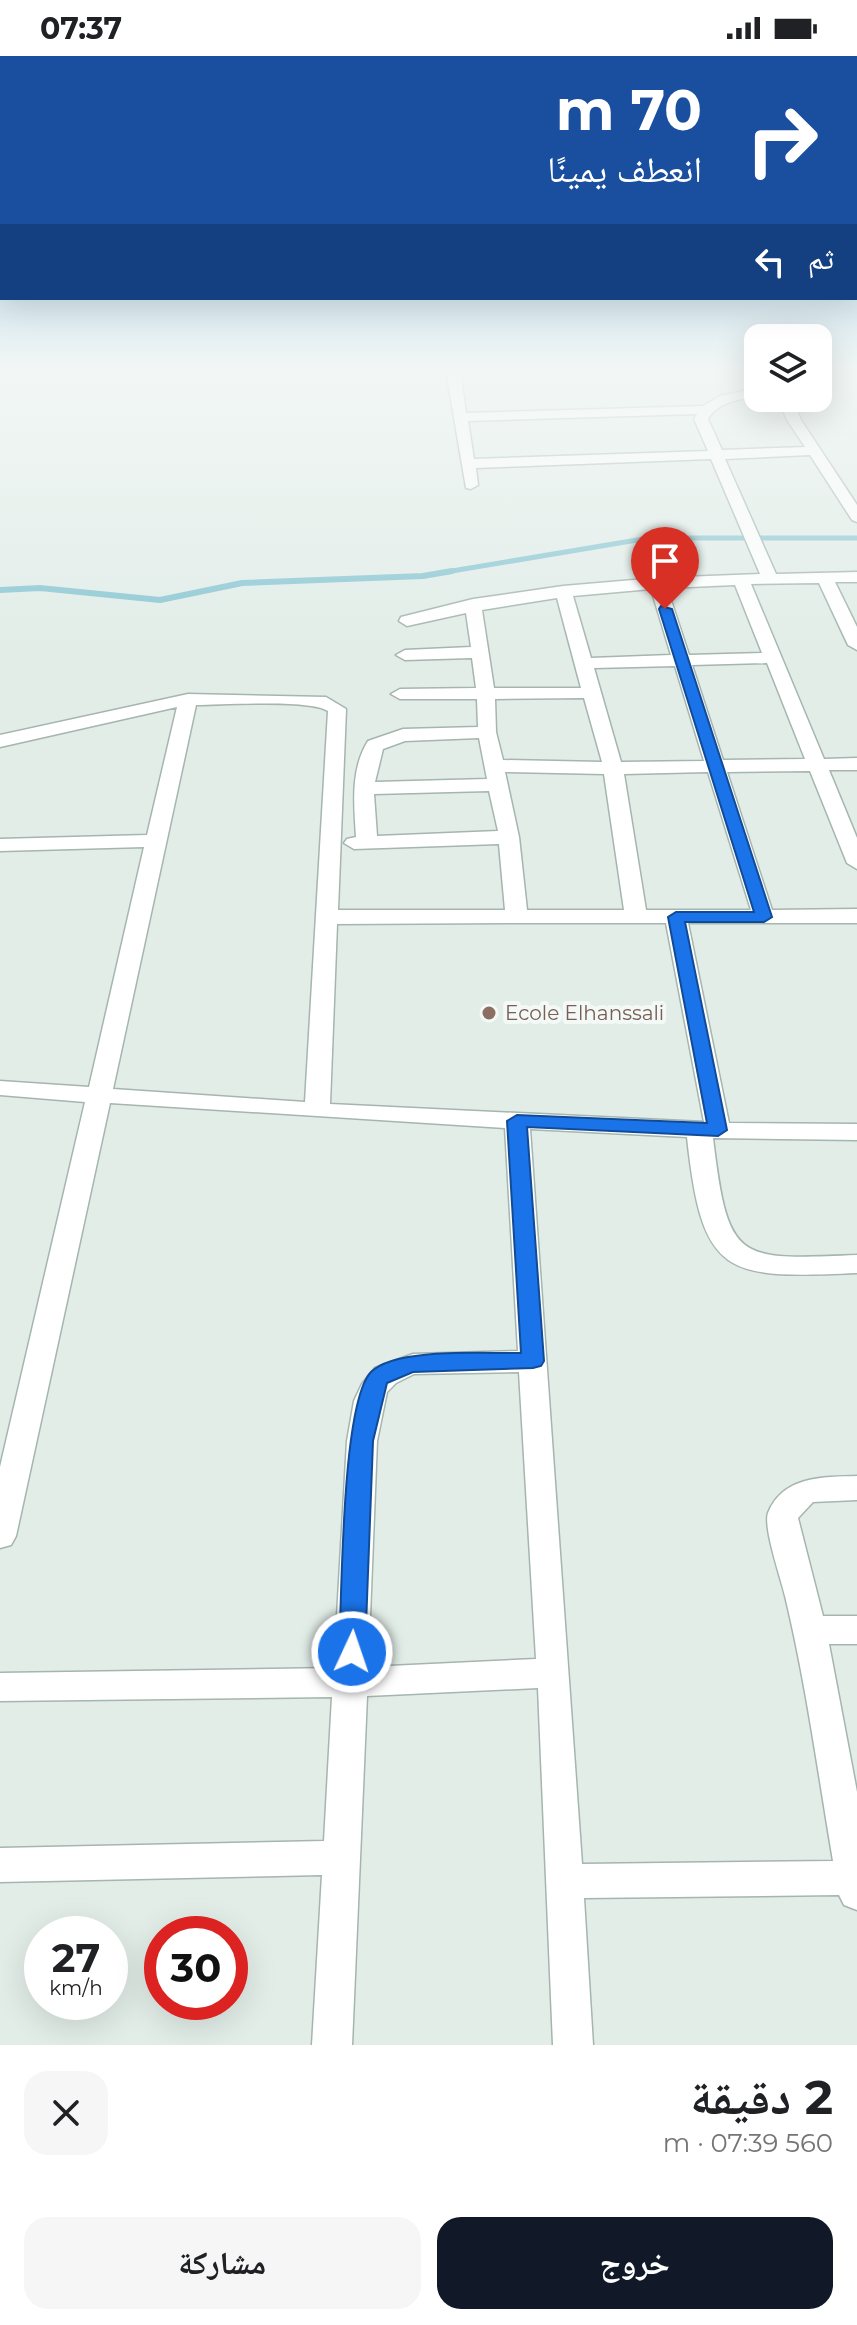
<!DOCTYPE html>
<html lang="ar">
<meta charset="utf-8">
<style>
body{margin:0;font-family:Montserrat,"Noto Naskh Arabic",sans-serif;background:#f6f6f6;color:#202124;direction:rtl;height:100vh;display:flex;flex-direction:column;font-size:30px;white-space:nowrap}
*{box-sizing:border-box;margin:0}
p{font-size:26px;color:#757577}
.icon{flex:none;width:44px;height:44px;fill:none;stroke:currentColor;stroke-width:2;stroke-linecap:round;stroke-linejoin:round}
.map{position:relative;height:1989px;overflow:hidden;direction:ltr}
.side{display:flex;flex-direction:column;background:#fff;flex:1}
.side>*{flex:none}
.hud{position:absolute;left:0px;top:0px;width:858px;height:244px;box-shadow:0 8px 32px #0002;direction:rtl;background:#1a4fa0;color:#fff;overflow:hidden}
.tools{position:absolute;left:744px;top:268px;display:grid;gap:16px}
.tools a{display:grid;place-items:center;width:88px;height:88px;border-radius:16px;background:#fff;box-shadow:0 8px 32px #0002;font-size:40px}
.speed{position:absolute;left:24px;top:1860px;display:flex;gap:16px;font-size:40px;font-weight:700;text-align:center}
.speed>*{display:grid;place-content:center;width:104px;height:104px;border-radius:50%;background:#fff;box-shadow:0 8px 32px #0002;line-height:1}
.speed small{font-size:20px;font-weight:400}
.speed .limit{border:12px solid #d22;background:#fff;color:#111}
.pin{position:absolute;display:grid;place-items:center;width:68px;height:68px;color:#fff;margin:-82px -34px;border-radius:50% 50% 50% 0;rotate:-45deg;box-shadow:0 0 8px #0007}
.pin .icon{rotate:45deg}
.me{position:absolute;width:88px;margin:-44px;rotate:3deg;stroke-linejoin:round;filter:drop-shadow(0 0 6px #0008)}
.turn{display:flex;align-items:center;gap:28px;height:168px;padding:0 24px;font-size:36px}
.turn .icon{width:104px;height:104px;stroke-width:2.5}
.turn b{display:block;font-size:56px;line-height:68px}
.then{display:flex;align-items:center;height:76px;padding:0 24px;background:#0003;gap:16px;font-size:30px}
.round{display:grid;place-items:center;flex:none;width:84px;height:84px;border-radius:24px;background:#f6f6f6}
.head{display:flex;align-items:center;justify-content:space-between;height:136px;padding:0 24px}
h1{font-size:48px;font-weight:700;line-height:60px}
.action{display:flex;gap:16px;margin-top:auto;padding:16px 24px}
.action a{flex:1;height:92px;border-radius:24px;background:#111827;color:#fff;font-size:32px;font-weight:700;line-height:92px;text-align:center}
.action a+a{background:#f6f6f6;color:#202124}
.status{display:flex;justify-content:space-between;align-items:center;height:56px;padding:0 40px;background:#fff;direction:ltr}
.status svg{height:22px;fill:currentColor}
.map>svg:first-child{display:block}
.lines{fill:none;stroke-linecap:round;stroke-linejoin:round}
.stream-far1{stroke:#89c6d3;stroke-width:5}
.stream{stroke:#89c6d3;stroke-width:6}
.minor-casing{stroke:#a5b5af;stroke-width:3}
.minor{fill:#fff;fill-rule:evenodd}
.route{fill:#1a73e8;stroke:#114b97;stroke-width:2}
.education-dot{fill:#8d6e63;stroke:#f3f9f6;stroke-width:3}
.labels{text-anchor:middle;dominant-baseline:central;stroke-width:8;stroke-linejoin:round;paint-order:stroke}
.education-label{font-size:20px;fill:#785e54;stroke:#f3f9f6;text-anchor:start}
</style>
<div class="status"><b>07:37</b><svg viewBox="0 0 49 12"><path d="M0 12V9h3v3zM5 12V6h3v6zM10 12V3h3v9zM15 12V0h3v12zM26 1h20v11H26zM47 4h2v5h-2z"/></svg></div>
<div class="map">
<svg width="857" height="1989" viewBox="0 0 857 1989">
<rect width="100%" height="100%" fill="#e2ede8"/>
<g class="lines">
<polyline class="stream-far1" points="440,517 649,482 857,482"/>
<polyline class="stream" points="0,534 40,532 160,544 242,527 423,520 452,515"/>
<g class="minor-casing">
<path id="minor" d="M 454,317 L 461,321 L 466,357 L 703,350 L 720,340 L 758,332 L 758,340 C 739,344 719,345 708,363 L 722,394 L 805,391 L 787,364 L 778,342 L 792,342 L 801,364 L 857,449 L 857,466 L 852,464 L 810,399 L 725,403 L 776,518 L 857,516 L 857,526 L 835,526 L 857,571 L 857,594 L 848,589 L 819,527 L 751,528 L 824,703 L 857,702 L 857,714 L 829,714 L 857,782 L 857,813 L 847,807 L 810,715 L 727,716 L 772,854 L 857,853 L 857,867 L 688,867 L 729,1067 L 857,1068 L 857,1084 L 713,1082 C 728,1207 737,1204 857,1199 L 857,1217 C 725,1223 702,1221 687,1081 L 530,1073 L 582,1808 L 833,1805 C 818,1717 806,1627 785,1540 C 781,1523 763,1471 768,1457 C 783,1420 822,1421 857,1420 L 857,1444 L 813,1446 L 798,1462 L 823,1560 L 857,1560 L 857,1588 L 829,1588 L 857,1736 L 857,1854 L 844,1849 L 839,1839 L 584,1842 L 593,1989 L 553,1989 L 538,1632 L 367,1640 L 352,1989 L 312,1989 L 322,1819 L 0,1826 L 0,1792 L 324,1785 L 332,1641 L 0,1645 L 0,1617 L 334,1612 L 347,1385 L 354,1345 L 362,1328 L 375,1312 L 413,1298 L 518,1295 L 505,1072 L 110,1047 L 16,1480 L 11,1489 L 0,1492 L 0,1411 L 85,1046 L 0,1039 L 0,1025 L 89,1031 L 144,791 L 0,795 L 0,783 L 147,779 L 177,651 L 0,691 L 0,679 L 188,638 L 326,641 L 346,653 L 338,854 L 505,854 L 499,788 L 354,793 L 344,787 L 347,783 L 356,781 C 354,748 350,714 368,685 L 403,673 L 478,671 L 477,643 L 400,643 L 391,638 L 400,633 L 476,632 L 472,602 L 405,604 L 396,599 L 405,594 L 471,591 L 466,557 L 407,570 L 399,565 L 401,561 L 473,543 L 563,530 L 657,522 L 760,518 L 711,403 L 476,412 L 478,429 L 471,433 L 466,432 L 447,321 ZM 697,358 L 694,363 L 708,395 L 474,403 L 468,365 ZM 735,529 L 762,597 L 689,599 L 667,532 ZM 651,533 L 671,599 L 591,602 L 573,540 ZM 557,542 L 581,632 L 494,632 L 482,554 ZM 767,607 L 805,703 L 723,704 L 692,609 ZM 675,610 L 704,705 L 621,706 L 594,612 ZM 584,642 L 602,706 L 503,704 L 496,676 L 495,643 ZM 196,649 C 222,649 309,643 328,655 L 305,1046 L 113,1033 ZM 479,682 L 487,723 L 375,726 L 383,693 L 405,685 ZM 505,716 L 604,718 L 624,854 L 527,854 L 519,781 ZM 708,716 L 751,854 L 646,854 L 624,718 ZM 489,735 L 498,775 L 377,780 L 374,738 ZM 518,867 L 666,867 L 704,1066 L 330,1048 L 337,868 ZM 519,1316 L 536,1603 L 368,1611 L 377,1385 L 387,1336 L 396,1327 L 414,1318 Z"/>
</g>
<use href="#minor" class="minor"/>
</g>
<linearGradient id="sky" x2="0" y2="1"><stop stop-color="#82bbe0"/><stop offset="0.53" stop-color="#f2f7f5"/><stop offset="1" stop-color="#f2f7f5" stop-opacity="0"/></linearGradient>
<rect width="857" height="593" fill="url(#sky)"/>
<path class="route" d="M 661,550 L 672,553 L 772,861 L 764,866 L 685,866 L 727,1074 L 718,1080 L 527,1071 L 544,1305 L 541,1310 L 533,1312 L 413,1316 L 387,1327 L 373,1385 L 365,1596 L 361,1603 L 352,1606 L 343,1603 L 339,1596 C 342,1545 341,1347 371,1316 C 396,1291 486,1298 521,1297 L 507,1065 L 517,1059 L 707,1067 L 668,861 L 676,856 L 754,856 L 659,553 Z"/>
<circle class="education-dot" cx="489" cy="957" r="8"/>
<g class="labels">
<g class="education-label">
<text x="505" y="957">Ecole Elhanssali</text>
</g>
</g>
</svg>
<div class="tools">
<a><svg class="icon" aria-label="layers" viewBox="0 0 24 24"><path d="M12 4l9 5-9 5-9-5zM3 14l9 5 9-5"/></svg></a>
</div>
<div class="speed"><div>27<small>km/h</small></div><div class="limit">30</div></div>
<div class="pin" style="left:665px;top:553px;background:#d93025"><svg class="icon" aria-label="arrive" viewBox="0 0 24 24"><path d="M6 21V4h12l-3 4 3 4H6"/></svg></div>
<svg class="me" style="left:352px;top:1596px" viewBox="-20 -20 40 40"><circle r="17" fill="#1a73e8" stroke="#fff" stroke-width="3"/><path d="M0-11L8 9 0 5-8 9z" fill="#fff"/></svg>
<div class="hud">
<div class="turn"><svg class="icon" aria-label="right" viewBox="0 0 24 24"><path d="M7 20v-9h11M14 6l5 5-5 5"/></svg><div><b>70 m</b>انعطف يمينًا</div></div>
<div class="then">ثم<svg class="icon" aria-label="left" viewBox="0 0 24 24"><path d="M17 20v-9H6M10 6l-5 5 5 5"/></svg></div>
</div>
</div>
<section class="side">
<div class="head"><div><h1>2 دقيقة</h1><p>560 m · 07:39</p></div><a class="round"><svg class="icon" aria-label="close" viewBox="0 0 24 24"><path d="M6 6l12 12M18 6L6 18"/></svg></a></div>
<div class="action"><a>خروج</a><a>مشاركة</a></div>
</section>
